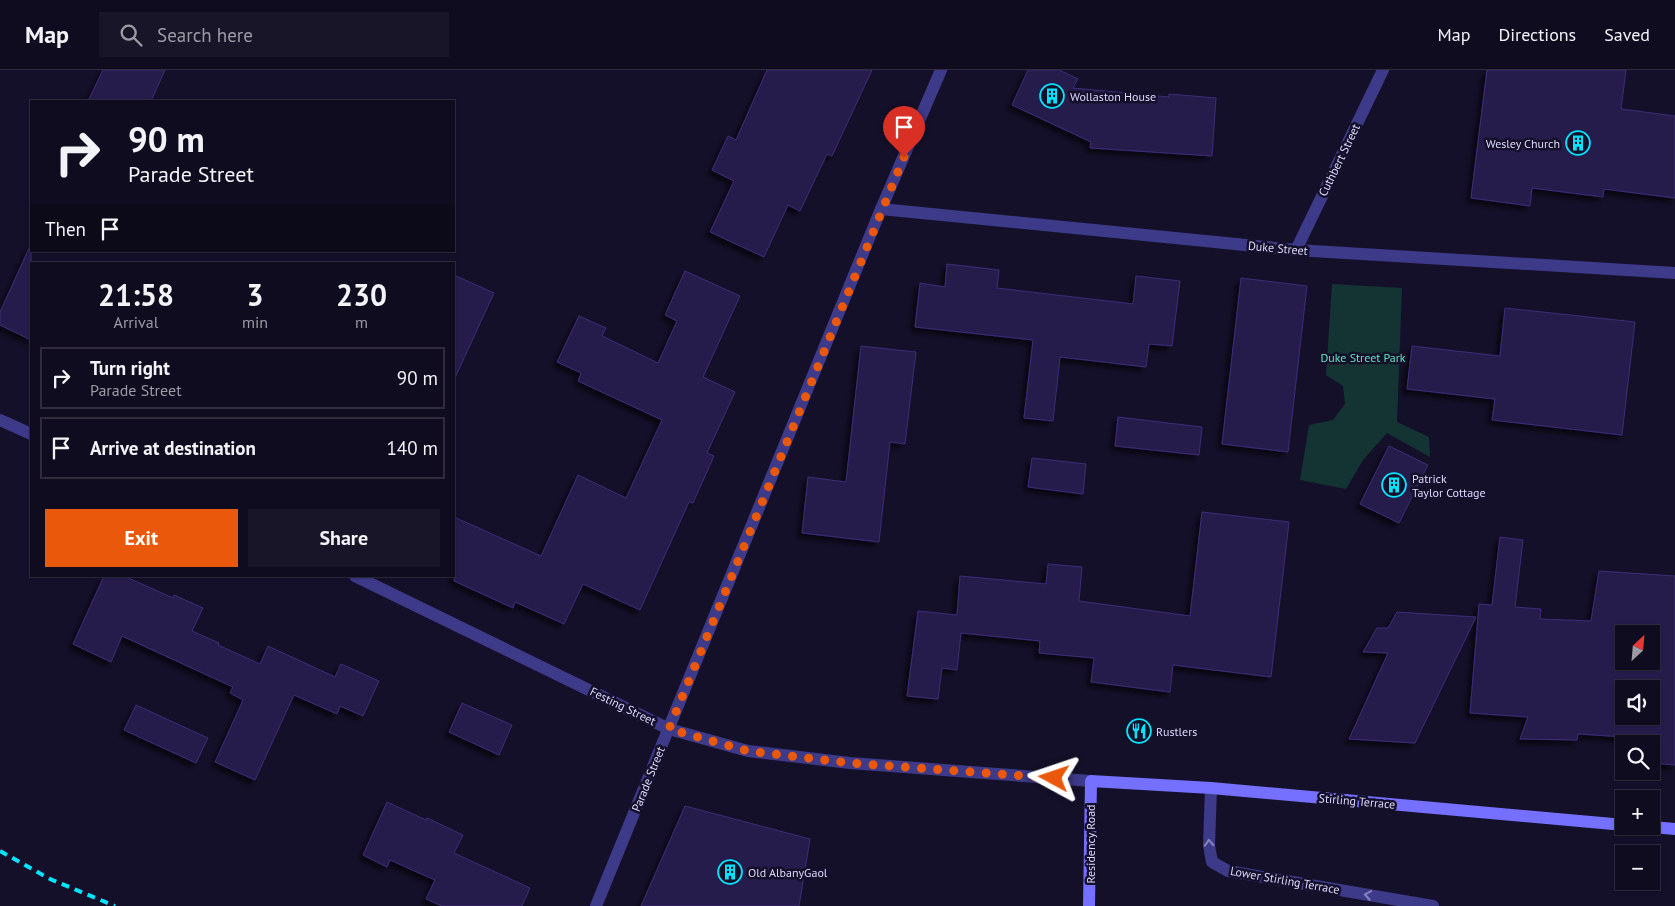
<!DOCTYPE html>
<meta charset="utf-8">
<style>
body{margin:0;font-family:"PT Sans",sans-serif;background:#191529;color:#f1f3f6;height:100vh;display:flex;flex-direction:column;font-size:19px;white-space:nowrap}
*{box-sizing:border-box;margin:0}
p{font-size:16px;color:#9c9ba5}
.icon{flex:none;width:28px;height:28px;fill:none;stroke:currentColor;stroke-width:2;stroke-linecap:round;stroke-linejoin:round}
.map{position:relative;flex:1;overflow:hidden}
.details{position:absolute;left:30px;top:192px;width:425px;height:315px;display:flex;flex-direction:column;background:#100c20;border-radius:0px;box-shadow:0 1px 4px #0004,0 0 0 1px #302c3e}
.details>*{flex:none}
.guide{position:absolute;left:30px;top:30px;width:425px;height:152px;border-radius:0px;box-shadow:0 1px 4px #0004,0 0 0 1px #302c3e;background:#100c20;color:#f1f3f6;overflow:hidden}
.needle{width:32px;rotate:26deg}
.fabs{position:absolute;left:1615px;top:555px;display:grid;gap:10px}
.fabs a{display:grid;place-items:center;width:45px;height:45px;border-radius:0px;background:#100c20;box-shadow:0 1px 4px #0004,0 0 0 1px #302c3e;font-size:25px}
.pin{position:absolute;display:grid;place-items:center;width:42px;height:42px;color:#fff;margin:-51px -21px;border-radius:50% 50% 50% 0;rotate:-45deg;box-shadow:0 0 5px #0007}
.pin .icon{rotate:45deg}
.me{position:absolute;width:55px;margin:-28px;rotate:275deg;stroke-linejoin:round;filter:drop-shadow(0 0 4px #0008)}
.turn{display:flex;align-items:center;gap:18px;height:105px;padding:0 15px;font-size:22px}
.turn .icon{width:65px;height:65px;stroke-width:2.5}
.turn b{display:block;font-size:35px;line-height:42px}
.then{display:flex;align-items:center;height:48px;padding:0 15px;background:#0003;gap:10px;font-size:19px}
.eta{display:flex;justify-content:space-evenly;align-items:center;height:85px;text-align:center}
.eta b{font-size:30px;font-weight:700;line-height:35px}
.cta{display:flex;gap:10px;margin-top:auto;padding:10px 15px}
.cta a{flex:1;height:58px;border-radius:0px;background:#ea580c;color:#fff;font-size:20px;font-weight:700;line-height:58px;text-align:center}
.cta a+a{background:#191529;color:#f1f3f6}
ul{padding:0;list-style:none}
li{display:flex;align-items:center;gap:15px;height:62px;margin:0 10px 8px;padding:0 5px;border:2px solid #302c3e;border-radius:0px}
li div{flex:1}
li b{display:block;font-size:19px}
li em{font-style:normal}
header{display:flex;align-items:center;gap:30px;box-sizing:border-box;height:70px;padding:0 25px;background:#100c20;border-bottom:1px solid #302c3e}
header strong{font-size:24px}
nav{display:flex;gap:28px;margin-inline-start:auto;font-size:18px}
.search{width:350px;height:45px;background:#191529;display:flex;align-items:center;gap:12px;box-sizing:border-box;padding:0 18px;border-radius:0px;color:#9c9ba5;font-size:19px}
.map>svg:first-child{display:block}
.green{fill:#133433}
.building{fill:#261c4b;stroke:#3d2d78;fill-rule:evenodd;filter:url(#shadow)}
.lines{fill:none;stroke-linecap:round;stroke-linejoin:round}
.lane{stroke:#3e3a8a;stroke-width:12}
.street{stroke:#3e3a8a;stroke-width:12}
.secondary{stroke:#7570ff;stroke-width:12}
.rail{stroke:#05e4ff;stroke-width:4;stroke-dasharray:8 6;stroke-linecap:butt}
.oneway{stroke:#8682bf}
.route{stroke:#ea580c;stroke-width:9;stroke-dasharray:0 16.2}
.labels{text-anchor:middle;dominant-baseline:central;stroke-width:5;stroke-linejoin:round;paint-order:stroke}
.poi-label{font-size:12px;fill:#ded9ff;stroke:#15102a;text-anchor:start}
.street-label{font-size:12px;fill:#ded9ff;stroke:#15102a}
.park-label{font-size:12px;fill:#61e3c3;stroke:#15102a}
</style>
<header>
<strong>Map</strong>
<div class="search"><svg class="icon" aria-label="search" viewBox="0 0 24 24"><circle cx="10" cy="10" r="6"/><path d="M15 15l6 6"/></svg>Search here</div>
<nav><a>Map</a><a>Directions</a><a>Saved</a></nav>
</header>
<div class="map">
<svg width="1675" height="836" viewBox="0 0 1675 836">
<defs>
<filter id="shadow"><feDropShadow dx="-4.5" dy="4.5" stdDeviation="2.5" flood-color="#0009"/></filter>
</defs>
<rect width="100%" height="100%" fill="#15102a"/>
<polygon class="green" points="1332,214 1402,218 1397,352 1429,367 1430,387 1387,363 1363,390 1346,419 1300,410 1309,355 1333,350 1345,334 1343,316 1326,305"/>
<g class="building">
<polygon points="103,0 165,0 151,31 88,31"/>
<polygon points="767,0 872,0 832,86 827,84 800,141 788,135 764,187 710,162 734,111 712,100 728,66 736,70"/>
<polygon points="1028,0 1059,0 1078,9 1073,18 1169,27 1169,24 1216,28 1212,86 1090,78 1091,72 1012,35"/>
<polygon points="1487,0 1626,0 1621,39 1675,46 1675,128 1604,119 1603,127 1532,118 1530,136 1471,128"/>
<polygon points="31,174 31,270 0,255 0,242"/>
<polygon points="947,194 999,200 997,218 1133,234 1136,206 1180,211 1172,276 1149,274 1146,297 1060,287 1053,351 1024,348 1033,270 915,257 920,213 945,217"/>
<polygon points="685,201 740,226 703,307 735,322 707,383 714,386 693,433 689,432 640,540 583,514 564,554 515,532 513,538 454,511 454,447 541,486 578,405 626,428 662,350 578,311 581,303 557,292 579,246 606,258 602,266 658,293 677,251 665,245"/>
<polygon points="454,205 494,223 454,310"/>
<polygon points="1241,208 1307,216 1288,382 1222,374"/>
<polygon points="1505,238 1635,252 1622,365 1492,350 1495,329 1407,319 1412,276 1500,286"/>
<polygon points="861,276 916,282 905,374 890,372 879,472 802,463 808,407 846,412"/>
<polygon points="1118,347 1202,357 1199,385 1115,376"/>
<polygon points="1389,376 1428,395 1399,453 1360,434"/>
<polygon points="1032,388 1086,394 1083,424 1028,417"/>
<polygon points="1202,442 1289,452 1271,607 1173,595 1170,622 1091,612 1094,588 1039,583 1040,571 961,563 957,600 942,598 938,629 907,626 918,541 957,545 960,506 1046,514 1048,494 1082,497 1079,531 1190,546"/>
<path d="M 1500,467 L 1523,470 L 1515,537 L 1541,539 L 1540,549 L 1591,551 L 1599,501 L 1675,506 L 1675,695 L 1651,693 L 1651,674 L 1624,674 L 1625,667 L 1578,664 L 1577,670 L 1520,669 L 1528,647 L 1470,643 L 1479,534 L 1492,535 ZM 1624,564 L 1651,564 L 1651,591 L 1624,591 ZM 1624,619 L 1651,619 L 1651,646 L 1624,646 Z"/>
<polygon points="104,506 124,506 173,528 174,525 203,538 192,561 219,573 218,575 260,594 268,576 335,607 341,594 379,611 363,646 340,636 337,644 294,625 255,710 215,692 243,630 230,623 233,617 122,566 111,592 73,574"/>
<polygon points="1397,542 1476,547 1415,673 1349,669 1388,583 1363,582 1377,558 1388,558"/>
<polygon points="462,633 512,655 499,685 449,662"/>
<polygon points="136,635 208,668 196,693 124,660"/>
<polygon points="387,732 426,750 427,748 463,765 454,783 530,818 522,836 442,836 426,829 435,810 390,790 387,797 363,785"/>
<polygon points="685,736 810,769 799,836 641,836"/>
</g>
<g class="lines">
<polyline class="lane" points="1211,718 1209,775 1212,792 1228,801 1433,836"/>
<g class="street">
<polyline points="881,139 1296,180 1675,203"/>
<polyline points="1296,180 1383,0"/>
<polyline points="0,350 31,364"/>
<polyline points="355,506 669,659 748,681 850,693 1091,711"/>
<polyline points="596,836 881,139 941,0"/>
</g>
<g class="secondary">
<polyline points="1641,756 1675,759"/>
<polyline points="1089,836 1091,711 1211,718 1624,755"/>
</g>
<polyline class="rail" points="0,781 50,809 115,836"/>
</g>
<defs><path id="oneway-chevron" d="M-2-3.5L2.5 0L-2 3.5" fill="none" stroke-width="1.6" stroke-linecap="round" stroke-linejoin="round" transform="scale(1.25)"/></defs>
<g class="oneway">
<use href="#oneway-chevron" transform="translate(1209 773) rotate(-93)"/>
<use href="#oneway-chevron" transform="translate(1368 825) rotate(-170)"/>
</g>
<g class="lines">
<polyline class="route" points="904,87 669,659 748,681 850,693 1054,708"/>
</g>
<defs>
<g id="building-ring" transform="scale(1.25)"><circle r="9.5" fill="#15102a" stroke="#05e4ff" stroke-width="1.5"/><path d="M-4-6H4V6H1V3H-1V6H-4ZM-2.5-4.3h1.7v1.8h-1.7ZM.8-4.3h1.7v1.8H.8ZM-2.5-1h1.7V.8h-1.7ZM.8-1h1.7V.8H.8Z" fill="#05e4ff"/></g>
<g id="restaurant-ring" transform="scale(1.25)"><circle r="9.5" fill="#15102a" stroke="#05e4ff" stroke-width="1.5"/><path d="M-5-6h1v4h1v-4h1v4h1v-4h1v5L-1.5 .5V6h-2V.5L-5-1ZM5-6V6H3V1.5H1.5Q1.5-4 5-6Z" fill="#05e4ff"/></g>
</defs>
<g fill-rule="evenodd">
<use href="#building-ring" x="1052" y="26"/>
<use href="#building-ring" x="1578" y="73"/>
<use href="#building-ring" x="1394" y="415"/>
<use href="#restaurant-ring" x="1139" y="661"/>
<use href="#building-ring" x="730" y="802"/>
</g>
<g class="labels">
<g class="poi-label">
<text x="1070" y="26">Wollaston House</text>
<text x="1560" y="73" text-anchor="end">Wesley Church</text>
<text x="1412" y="408">Patrick<tspan x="1412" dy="14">Taylor Cottage</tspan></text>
<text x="1156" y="661">Rustlers</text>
<text x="748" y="802">Old AlbanyGaol</text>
</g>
<g class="street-label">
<text transform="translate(1339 90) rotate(-64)">Cuthbert Street</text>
<text transform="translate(1278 178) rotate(5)">Duke Street</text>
<text transform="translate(623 636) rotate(26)">Festing Street</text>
<text transform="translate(648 709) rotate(-68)">Parade Street</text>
<text transform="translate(1357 731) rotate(5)">Stirling Terrace</text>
<text transform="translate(1090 774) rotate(-90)">Residency Road</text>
<text transform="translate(1285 810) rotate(10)">Lower Stirling Terrace</text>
</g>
<g class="park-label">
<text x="1363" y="287">Duke Street Park</text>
</g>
</g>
</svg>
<div class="fabs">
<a><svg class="needle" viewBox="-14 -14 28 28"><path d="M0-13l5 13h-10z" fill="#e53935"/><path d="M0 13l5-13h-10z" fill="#9c9ba5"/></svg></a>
<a><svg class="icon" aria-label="sound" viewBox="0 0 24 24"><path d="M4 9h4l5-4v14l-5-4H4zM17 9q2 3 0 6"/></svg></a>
<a><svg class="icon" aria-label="search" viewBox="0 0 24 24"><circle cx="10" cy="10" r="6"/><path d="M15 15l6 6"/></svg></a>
<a>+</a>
<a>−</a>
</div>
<div class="pin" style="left:904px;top:87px;background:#d93025"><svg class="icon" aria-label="arrive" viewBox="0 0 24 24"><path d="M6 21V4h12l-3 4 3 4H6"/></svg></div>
<svg class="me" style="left:1054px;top:708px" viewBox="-20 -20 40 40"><path d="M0-17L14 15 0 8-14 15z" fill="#ea580c" stroke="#fff" stroke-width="4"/></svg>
<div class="guide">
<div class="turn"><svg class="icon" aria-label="right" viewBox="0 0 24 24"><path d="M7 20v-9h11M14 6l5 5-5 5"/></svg><div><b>90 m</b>Parade Street</div></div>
<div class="then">Then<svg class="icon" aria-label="arrive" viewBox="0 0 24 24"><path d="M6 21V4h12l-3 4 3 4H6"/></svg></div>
</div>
<section class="details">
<div class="eta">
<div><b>21:58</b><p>Arrival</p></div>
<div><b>3</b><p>min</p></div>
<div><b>230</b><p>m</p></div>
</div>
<ul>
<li><svg class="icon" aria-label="right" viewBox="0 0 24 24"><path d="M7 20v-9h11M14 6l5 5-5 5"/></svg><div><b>Turn right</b><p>Parade Street</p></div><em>90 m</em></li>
<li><svg class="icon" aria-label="arrive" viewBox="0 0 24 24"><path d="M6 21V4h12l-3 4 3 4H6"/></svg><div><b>Arrive at destination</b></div><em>140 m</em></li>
</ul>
<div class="cta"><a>Exit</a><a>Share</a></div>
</section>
</div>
